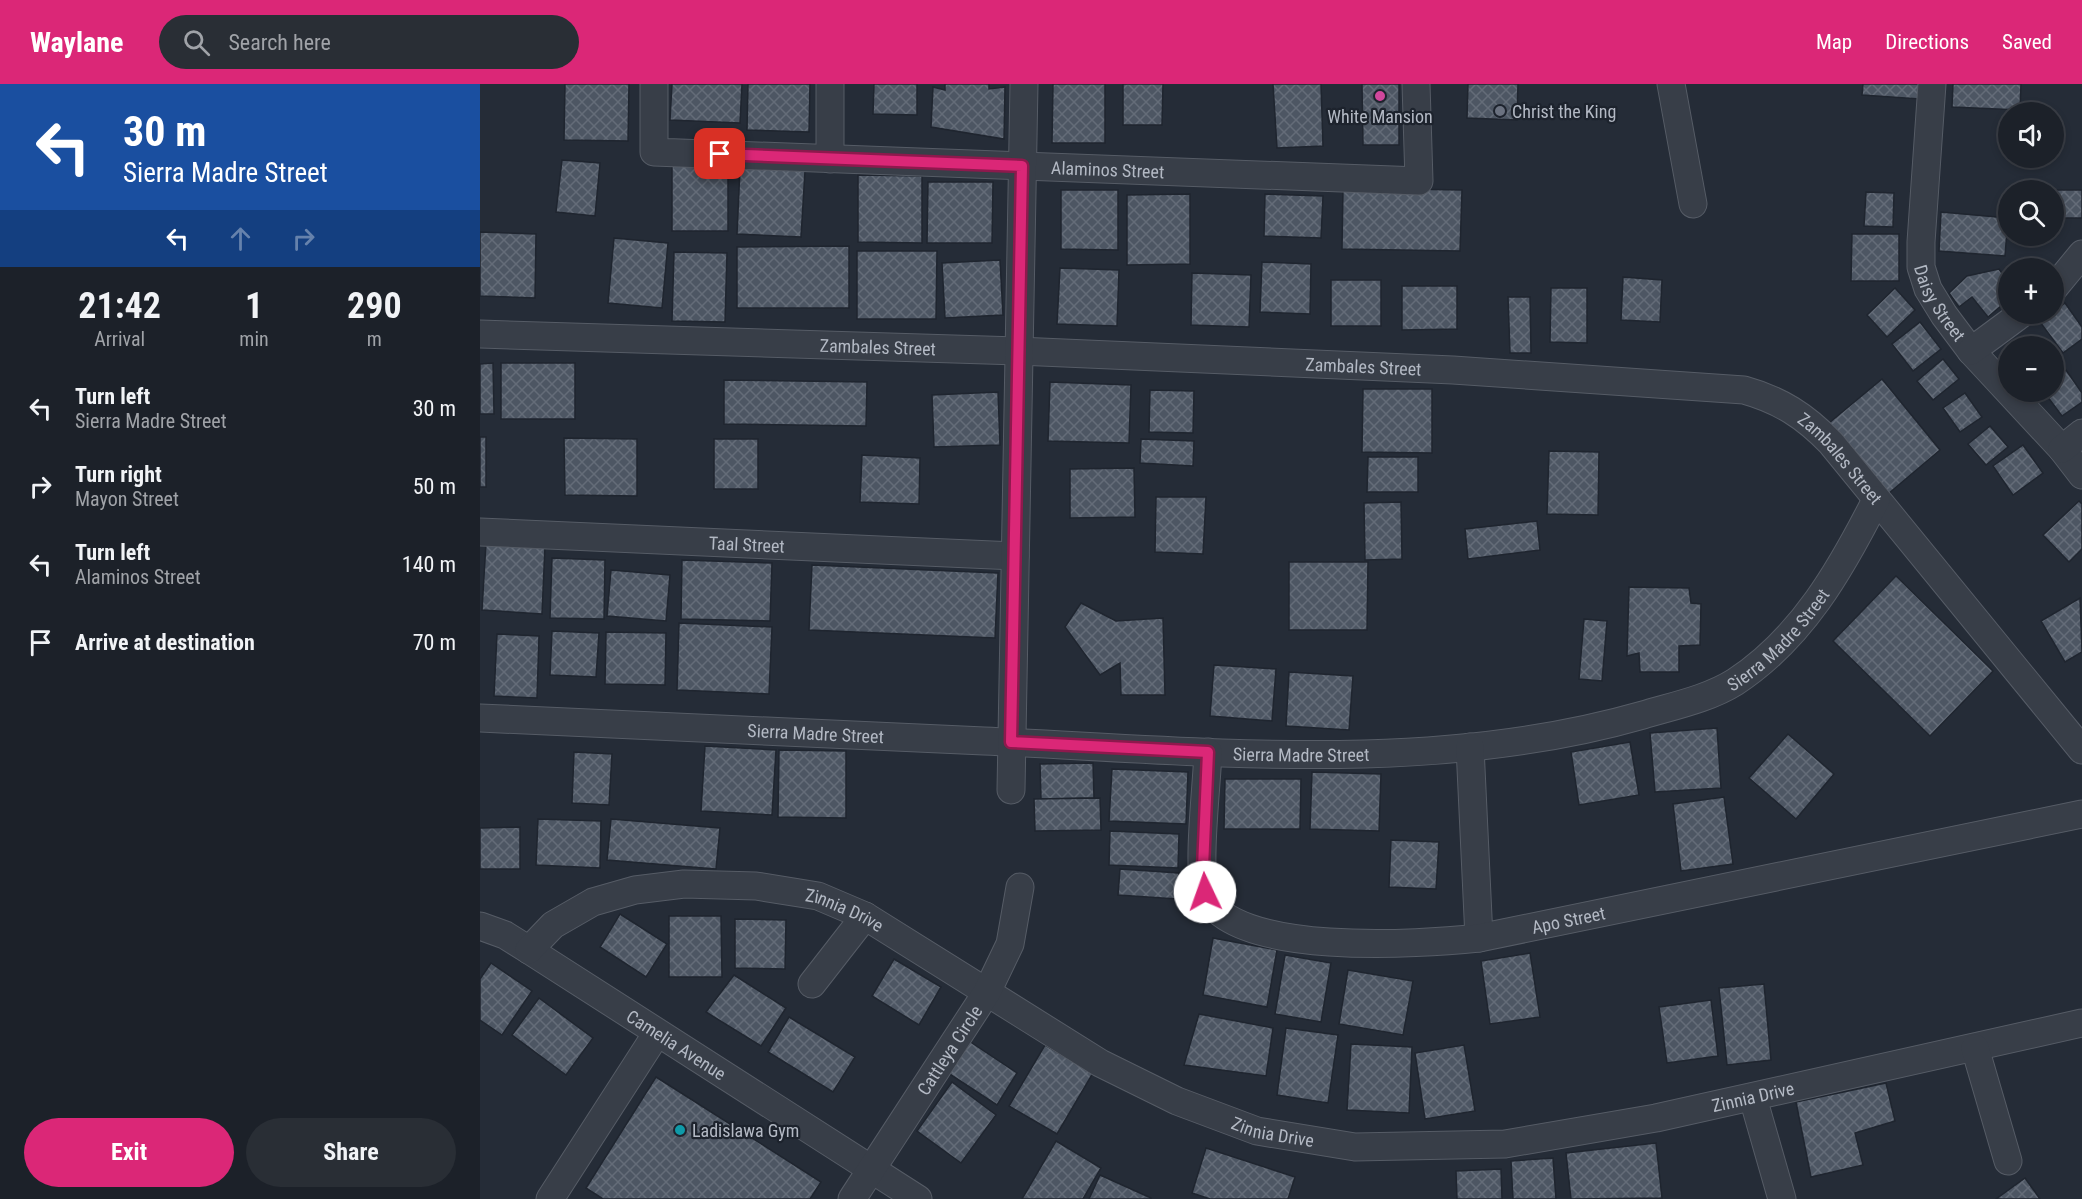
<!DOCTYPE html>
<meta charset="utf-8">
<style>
body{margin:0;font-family:"Roboto Condensed",sans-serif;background:#292e35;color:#f1f3f6;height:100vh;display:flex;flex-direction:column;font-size:22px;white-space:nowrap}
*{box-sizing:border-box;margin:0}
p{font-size:20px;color:#a0a3a8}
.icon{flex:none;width:33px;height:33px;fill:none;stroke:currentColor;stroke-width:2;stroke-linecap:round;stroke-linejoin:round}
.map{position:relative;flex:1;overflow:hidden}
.side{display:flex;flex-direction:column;background:#1c2129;width:480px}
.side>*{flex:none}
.hud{background:#1a4fa0;color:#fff;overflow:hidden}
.controls{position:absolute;left:1518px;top:18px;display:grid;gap:12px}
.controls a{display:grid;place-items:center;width:66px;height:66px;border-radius:50%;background:#1c2129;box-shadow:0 3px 9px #0003,0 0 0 2px #3a3e46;font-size:30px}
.pin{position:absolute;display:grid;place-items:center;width:51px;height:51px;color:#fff;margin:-26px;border-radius:12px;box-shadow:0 3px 9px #0006}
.me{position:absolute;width:66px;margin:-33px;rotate:357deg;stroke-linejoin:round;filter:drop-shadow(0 0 4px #0008)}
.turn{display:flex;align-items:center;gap:21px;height:126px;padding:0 24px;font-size:27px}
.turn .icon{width:78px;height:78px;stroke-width:2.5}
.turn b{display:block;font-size:42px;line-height:51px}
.lanes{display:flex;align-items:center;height:57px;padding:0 24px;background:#0003;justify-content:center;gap:30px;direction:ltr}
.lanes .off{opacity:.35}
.eta{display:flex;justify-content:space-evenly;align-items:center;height:102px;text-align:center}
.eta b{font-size:36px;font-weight:700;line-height:42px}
.primary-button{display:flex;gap:12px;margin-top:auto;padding:12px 24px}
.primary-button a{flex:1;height:69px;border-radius:36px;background:#db2777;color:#fff;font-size:24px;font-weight:700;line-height:69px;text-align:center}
.primary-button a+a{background:#292e35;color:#f1f3f6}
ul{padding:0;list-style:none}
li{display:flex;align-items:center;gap:18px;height:78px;padding:0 24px}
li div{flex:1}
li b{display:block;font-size:22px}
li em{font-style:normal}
header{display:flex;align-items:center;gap:36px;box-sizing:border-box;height:84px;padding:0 30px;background:#db2777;color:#fff}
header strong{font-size:28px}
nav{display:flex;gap:33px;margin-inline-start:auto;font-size:21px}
.search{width:420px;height:54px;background:#292e35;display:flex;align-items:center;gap:15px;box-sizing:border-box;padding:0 21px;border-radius:33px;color:#a0a3a8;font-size:22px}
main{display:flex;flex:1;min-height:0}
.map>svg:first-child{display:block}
.building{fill:url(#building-cross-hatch);stroke:#1f252f;stroke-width:1.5}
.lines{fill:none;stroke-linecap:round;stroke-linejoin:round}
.minor-casing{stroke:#565c66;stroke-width:29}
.minor{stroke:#383e48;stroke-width:27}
.route-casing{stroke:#8e194d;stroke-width:15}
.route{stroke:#db2777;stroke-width:10}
.hotel-dot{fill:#d1479c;stroke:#1d232d;stroke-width:2}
.worship-dot{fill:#6b7280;stroke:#1d232d;stroke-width:2}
.culture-dot{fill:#0f9aa8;stroke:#1d232d;stroke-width:2}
.labels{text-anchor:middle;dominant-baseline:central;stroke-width:4.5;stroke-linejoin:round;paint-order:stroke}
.poi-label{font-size:18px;fill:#b3b9c4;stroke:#1d232d;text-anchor:start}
.street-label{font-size:18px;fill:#b3b9c4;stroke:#1d232d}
</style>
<header>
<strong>Waylane</strong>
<div class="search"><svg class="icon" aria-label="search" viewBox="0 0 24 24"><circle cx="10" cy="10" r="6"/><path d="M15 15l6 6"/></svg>Search here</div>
<nav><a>Map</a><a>Directions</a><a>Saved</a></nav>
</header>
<main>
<section class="side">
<div class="hud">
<div class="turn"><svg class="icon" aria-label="left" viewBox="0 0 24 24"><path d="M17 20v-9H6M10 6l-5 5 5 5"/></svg><div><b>30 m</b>Sierra Madre Street</div></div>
<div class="lanes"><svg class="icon" aria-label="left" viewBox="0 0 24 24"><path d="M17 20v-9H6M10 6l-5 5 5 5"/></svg><svg class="icon off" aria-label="ahead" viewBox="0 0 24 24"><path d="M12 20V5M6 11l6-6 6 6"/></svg><svg class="icon off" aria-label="right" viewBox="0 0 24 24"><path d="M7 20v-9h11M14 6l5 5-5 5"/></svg></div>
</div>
<div class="eta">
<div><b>21:42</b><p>Arrival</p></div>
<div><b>1</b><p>min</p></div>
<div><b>290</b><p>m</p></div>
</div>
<ul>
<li><svg class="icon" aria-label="left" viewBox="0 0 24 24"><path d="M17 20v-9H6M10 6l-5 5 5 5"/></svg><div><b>Turn left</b><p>Sierra Madre Street</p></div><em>30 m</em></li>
<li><svg class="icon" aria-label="right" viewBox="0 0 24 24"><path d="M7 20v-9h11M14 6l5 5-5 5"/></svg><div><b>Turn right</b><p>Mayon Street</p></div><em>50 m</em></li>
<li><svg class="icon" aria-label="left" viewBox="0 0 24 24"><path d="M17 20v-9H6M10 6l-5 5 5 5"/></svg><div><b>Turn left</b><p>Alaminos Street</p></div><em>140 m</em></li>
<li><svg class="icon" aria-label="arrive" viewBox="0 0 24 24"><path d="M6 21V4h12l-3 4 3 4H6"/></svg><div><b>Arrive at destination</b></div><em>70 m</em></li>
</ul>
<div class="primary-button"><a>Exit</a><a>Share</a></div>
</section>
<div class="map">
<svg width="1602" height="1115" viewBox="0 0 1602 1115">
<defs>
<pattern id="building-cross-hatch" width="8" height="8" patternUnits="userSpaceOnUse" patternTransform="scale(1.5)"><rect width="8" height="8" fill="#4d5663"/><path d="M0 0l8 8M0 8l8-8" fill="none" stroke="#646c78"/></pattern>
</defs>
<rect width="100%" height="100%" fill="#252c37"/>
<g class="building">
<polygon points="85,0 149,0 148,57 84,56"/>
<polygon points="192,0 262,0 260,39 190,36"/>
<polygon points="268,0 330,0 329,48 267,46"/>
<polygon points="394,0 437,0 437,31 393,30"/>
<polygon points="465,0 509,0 509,5 525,3 524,55 451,43 453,3 465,6"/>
<polygon points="573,0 625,0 625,59 572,59"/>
<polygon points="643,0 683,0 682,41 643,41"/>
<polygon points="793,0 841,0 843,62 797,64"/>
<polygon points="882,0 919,0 919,61 883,61"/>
<polygon points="988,0 1038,0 1037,36 987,34"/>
<polygon points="1383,0 1441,0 1440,15 1382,11"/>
<polygon points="1473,0 1541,0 1540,26 1472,23"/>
<polygon points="82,76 120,79 115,132 76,128"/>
<rect x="192" y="81" width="56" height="66"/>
<polygon points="260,84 325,87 321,153 257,150"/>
<polygon points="378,91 442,92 442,159 378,158"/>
<polygon points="448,98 513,98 512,159 447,159"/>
<polygon points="863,104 982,106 980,167 862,165"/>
<polygon points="581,106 638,106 638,166 581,165"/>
<polygon points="1541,106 1602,106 1602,134 1574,134 1574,106"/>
<polygon points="1386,108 1414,109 1413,143 1384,142"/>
<polygon points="710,110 710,180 647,181 647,111"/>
<polygon points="785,110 843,112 841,154 784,152"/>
<polygon points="1461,128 1528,134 1525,172 1459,167"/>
<polygon points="0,148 56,150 55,214 0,212"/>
<polygon points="1372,150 1419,150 1419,197 1371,197"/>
<polygon points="134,154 188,159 182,224 128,219"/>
<polygon points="369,162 369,224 257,224 257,163"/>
<polygon points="377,167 457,167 456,235 377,235"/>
<polygon points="194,168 247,169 245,238 192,237"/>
<polygon points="520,176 523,231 465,234 462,179"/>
<polygon points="782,178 831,180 830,230 780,228"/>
<polygon points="580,184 639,186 637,242 577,240"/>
<polygon points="1519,185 1528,198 1528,216 1508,233 1492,213 1479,223 1469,209 1487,192"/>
<polygon points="712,189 771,191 769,243 711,241"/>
<polygon points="1143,193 1182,196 1180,238 1141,236"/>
<rect x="851" y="196" width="50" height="46"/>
<polygon points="922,202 977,202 977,245 922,246"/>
<polygon points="1071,204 1107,204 1107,259 1070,258"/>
<polygon points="1415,204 1435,226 1407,253 1387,231"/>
<polygon points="1028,213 1050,213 1051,269 1030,269"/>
<polygon points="1585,219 1602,243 1602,255 1583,269 1560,238"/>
<polygon points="1440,238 1461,265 1433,287 1412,260"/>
<polygon points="1551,251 1560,262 1537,262"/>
<polygon points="1463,275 1479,295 1453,316 1437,297"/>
<polygon points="13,279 14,330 0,330 0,280"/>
<rect x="21" y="279" width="74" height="56"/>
<polygon points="1586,286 1602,309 1602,318 1582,332 1564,308 1574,308 1574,295"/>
<polygon points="1402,295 1460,366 1408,410 1349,339"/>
<polygon points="244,296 387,298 386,342 244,340"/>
<polygon points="570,298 651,301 649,359 568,357"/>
<polygon points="883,305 952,305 952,369 882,368"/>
<polygon points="670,306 714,307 713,349 669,348"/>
<polygon points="518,308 520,361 454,363 452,311"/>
<polygon points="1485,309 1502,333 1480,348 1463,324"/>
<polygon points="1510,342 1528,363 1506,381 1488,360"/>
<rect x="0" y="353" width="6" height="50"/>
<polygon points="84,354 157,355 157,412 85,411"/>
<rect x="234" y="355" width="44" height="50"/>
<polygon points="661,355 714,357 713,382 660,379"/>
<polygon points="1543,361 1563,389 1533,411 1513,382"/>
<polygon points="1069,367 1119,368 1118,431 1067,430"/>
<polygon points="382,371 440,374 439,420 380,418"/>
<polygon points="888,373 938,373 938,408 887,408"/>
<polygon points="654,384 655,433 590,434 590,385"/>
<polygon points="676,413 726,413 723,470 675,468"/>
<polygon points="1599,417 1602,420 1602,465 1589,478 1563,451"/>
<polygon points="921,418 922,475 885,476 884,419"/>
<polygon points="1057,437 1060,466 988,475 985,445"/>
<polygon points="6,459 65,462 62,530 2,526"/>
<polygon points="72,474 125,476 124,535 70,534"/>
<polygon points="202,476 292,479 290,537 201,535"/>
<polygon points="809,478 888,478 887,546 809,546"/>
<polygon points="332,481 518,489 515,554 329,546"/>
<polygon points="131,486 190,491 186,537 127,532"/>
<polygon points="1416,492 1513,587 1450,652 1353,557"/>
<polygon points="1149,503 1209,504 1211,519 1221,520 1220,561 1199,562 1199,588 1160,588 1159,569 1147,572"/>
<polygon points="1600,514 1602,568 1585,578 1561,537"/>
<polygon points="601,519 636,537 683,534 685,611 641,611 640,579 620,591 585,543"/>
<polygon points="1104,535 1127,537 1122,597 1099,595"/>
<polygon points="199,539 292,543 289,610 197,606"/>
<polygon points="72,547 119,549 116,593 70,591"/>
<polygon points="126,548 186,549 185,601 125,600"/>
<polygon points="17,550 59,552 57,614 14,612"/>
<polygon points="734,581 796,585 792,637 730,632"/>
<polygon points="809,588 873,592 869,646 806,642"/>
<polygon points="1237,644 1241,704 1175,708 1170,649"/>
<polygon points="1308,650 1354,690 1316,735 1269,694"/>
<polygon points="1150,658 1159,711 1099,721 1091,668"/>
<polygon points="225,662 296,666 292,731 221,727"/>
<polygon points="299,666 366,667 366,734 298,733"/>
<polygon points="94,668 132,670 129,721 92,719"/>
<polygon points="613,679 614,714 561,715 560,680"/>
<polygon points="632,685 708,688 706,740 629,737"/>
<polygon points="832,688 901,690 899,747 830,745"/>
<polygon points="745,695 821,695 820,745 744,745"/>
<polygon points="1244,713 1253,780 1201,787 1193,720"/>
<polygon points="620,714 621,746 555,747 554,715"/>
<polygon points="58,735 121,737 120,784 56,781"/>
<polygon points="131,735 240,744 236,785 127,776"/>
<polygon points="40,743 40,785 0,785 0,744"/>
<polygon points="630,747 699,750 698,784 629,781"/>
<polygon points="911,756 959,758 956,805 909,803"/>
<polygon points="640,785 699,789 697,815 638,811"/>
<polygon points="140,830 187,860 166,893 120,863"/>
<polygon points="189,832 241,832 242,893 189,893"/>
<polygon points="255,835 306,836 305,885 255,884"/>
<polygon points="733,854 797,866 787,923 723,911"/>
<polygon points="1050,869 1060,933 1010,940 1001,877"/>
<polygon points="805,871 851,879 841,938 795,930"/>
<polygon points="414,875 461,903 439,941 392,912"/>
<polygon points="11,879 52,907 22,951 0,936 0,895"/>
<polygon points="868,886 933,897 923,951 859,940"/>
<polygon points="254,891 306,924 281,962 226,928"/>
<polygon points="1284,900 1291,976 1247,981 1239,904"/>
<polygon points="59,914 113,954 86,991 32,951"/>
<polygon points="1231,916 1238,972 1187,979 1179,923"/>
<polygon points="719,930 793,944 786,992 704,981"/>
<polygon points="309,933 375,973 353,1008 288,968"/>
<polygon points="806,944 858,951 848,1019 797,1011"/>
<polygon points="486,955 537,989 517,1021 465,987"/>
<polygon points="871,960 932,963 929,1029 867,1026"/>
<polygon points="565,961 613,989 577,1050 529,1022"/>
<polygon points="984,961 995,1027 945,1035 935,969"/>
<polygon points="176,993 341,1098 330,1115 123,1115 106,1104"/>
<polygon points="472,998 516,1031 481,1079 437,1047"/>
<polygon points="1406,999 1415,1037 1375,1049 1383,1081 1331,1093 1316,1018"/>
<polygon points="576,1057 621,1084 603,1115 542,1115"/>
<polygon points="1176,1059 1182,1114 1091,1115 1086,1069"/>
<polygon points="726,1064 815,1093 808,1115 730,1115 712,1109"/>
<polygon points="1073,1074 1076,1115 1033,1115 1031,1077"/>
<polygon points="1021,1085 1022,1115 977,1115 976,1087"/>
<polygon points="620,1091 671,1114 671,1115 609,1115"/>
<polygon points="1545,1094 1560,1115 1516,1115"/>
</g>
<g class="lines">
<g class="minor-casing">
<g id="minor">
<path id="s1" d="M 174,0 L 174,68 L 939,97 L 936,0"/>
<polyline points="1191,0 1213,120"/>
<path id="s2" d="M 1452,0 L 1441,158 L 1441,183 L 1448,205 L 1464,231 L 1491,267 L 1582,365 L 1602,391"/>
<polyline points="350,75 350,0"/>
<polyline points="1574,204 1602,170"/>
<path id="s3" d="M 0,250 L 538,267 L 973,286 L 1264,306 C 1300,316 1325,332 1351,359 L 1602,666"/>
<polyline points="1491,267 1541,230"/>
<polyline points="1582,365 1602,349"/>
<path id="s4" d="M 0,448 L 535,472"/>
<path id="s5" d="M 0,634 C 168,641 336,649 504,657 C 723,667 950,692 1163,631 C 1193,622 1228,615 1255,598 C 1322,554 1361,485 1396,416"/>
<polyline points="990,663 999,854"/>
<path id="s6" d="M 728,668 C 727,699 717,782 725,808 C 747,874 943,860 999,854 L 1602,730"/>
<polyline points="531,706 544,0"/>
<path id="s7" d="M 0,842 L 25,851 L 49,866 L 438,1115"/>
<path id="s8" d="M 49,866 L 73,841 L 113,818 L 155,806 L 204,800 L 276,802 L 338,812 L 385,832 L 620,979 L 697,1017 L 777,1047 L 875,1063 L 1025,1060 L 1176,1034 L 1602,939"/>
<polyline points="332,900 385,832"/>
<polyline points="1495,964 1528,1077"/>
<polyline points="1273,1014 1302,1115"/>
<polyline points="70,1115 177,949"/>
<path id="s9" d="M 372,1115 L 507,908 L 530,860 L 540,803"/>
</g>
</g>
<use href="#minor" class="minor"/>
</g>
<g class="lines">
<g class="route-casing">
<polyline id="route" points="240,70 542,82 531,658 728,668 723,784 725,808"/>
</g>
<use href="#route" class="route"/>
</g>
<circle class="hotel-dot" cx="900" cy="12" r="6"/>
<circle class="worship-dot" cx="1020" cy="27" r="6"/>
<circle class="culture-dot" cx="200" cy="1046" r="6"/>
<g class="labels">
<g class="poi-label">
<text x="1032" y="27">Christ the King</text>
<text x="900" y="32" text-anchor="middle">White Mansion</text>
<text x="212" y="1046">Ladislawa Gym</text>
</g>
<g class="street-label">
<text stroke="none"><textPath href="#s1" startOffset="522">Alaminos Street</textPath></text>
<text stroke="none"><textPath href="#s2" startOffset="224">Daisy Street</textPath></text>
<text stroke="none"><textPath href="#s3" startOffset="398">Zambales Street</textPath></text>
<text stroke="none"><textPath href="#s3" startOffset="884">Zambales Street</textPath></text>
<text stroke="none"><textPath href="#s3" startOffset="1386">Zambales Street</textPath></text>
<text stroke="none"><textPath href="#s4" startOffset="267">Taal Street</textPath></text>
<text stroke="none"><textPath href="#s5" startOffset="1326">Sierra Madre Street</textPath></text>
<text stroke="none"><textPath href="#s5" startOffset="336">Sierra Madre Street</textPath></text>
<text stroke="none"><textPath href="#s5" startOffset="822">Sierra Madre Street</textPath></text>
<text stroke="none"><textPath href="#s8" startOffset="338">Zinnia Drive</textPath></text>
<text stroke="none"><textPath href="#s6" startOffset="522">Apo Street</textPath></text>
<text stroke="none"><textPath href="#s7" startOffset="230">Camelia Avenue</textPath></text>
<text stroke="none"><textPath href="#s9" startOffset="178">Cattleya Circle</textPath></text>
<text stroke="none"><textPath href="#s8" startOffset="1310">Zinnia Drive</textPath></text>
<text stroke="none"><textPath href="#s8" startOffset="824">Zinnia Drive</textPath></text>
</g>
</g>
</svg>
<div class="controls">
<a><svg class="icon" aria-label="sound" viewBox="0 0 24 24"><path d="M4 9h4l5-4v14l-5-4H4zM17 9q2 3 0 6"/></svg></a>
<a><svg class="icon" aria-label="search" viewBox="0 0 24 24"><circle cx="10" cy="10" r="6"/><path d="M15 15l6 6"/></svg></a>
<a>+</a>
<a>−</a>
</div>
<div class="pin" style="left:240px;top:70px;background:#d93025"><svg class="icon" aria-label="arrive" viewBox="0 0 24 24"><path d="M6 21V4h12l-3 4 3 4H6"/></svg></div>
<svg class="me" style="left:725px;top:808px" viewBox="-20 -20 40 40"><circle r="19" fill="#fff"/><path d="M0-13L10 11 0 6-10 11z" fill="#db2777"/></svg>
</div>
</main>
